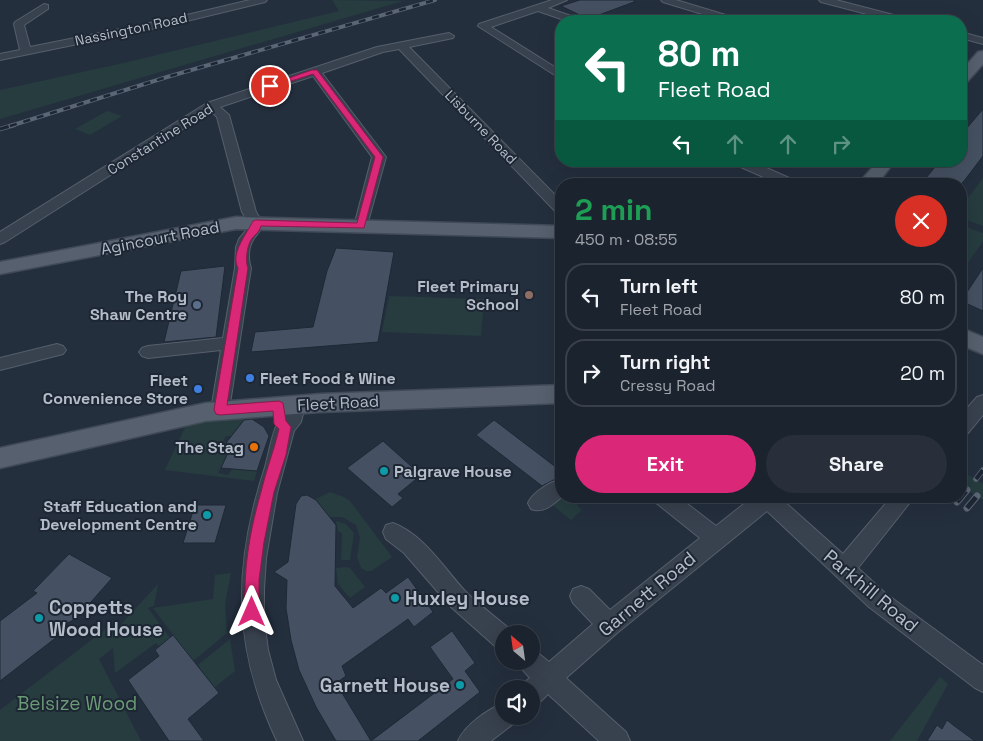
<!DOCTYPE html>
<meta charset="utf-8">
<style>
body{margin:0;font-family:"Space Grotesk",sans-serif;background:#282f3a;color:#f1f3f6;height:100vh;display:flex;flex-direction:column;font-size:19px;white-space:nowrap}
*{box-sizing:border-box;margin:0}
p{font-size:16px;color:#a0a4aa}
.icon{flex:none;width:28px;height:28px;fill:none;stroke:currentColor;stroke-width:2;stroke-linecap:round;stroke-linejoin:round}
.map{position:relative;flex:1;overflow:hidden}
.panel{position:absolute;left:555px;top:178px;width:412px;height:325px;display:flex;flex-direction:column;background:#1b232e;border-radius:20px;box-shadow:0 5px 20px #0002,0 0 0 1px #39404a}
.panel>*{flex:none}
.banner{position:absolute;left:555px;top:15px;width:412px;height:152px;border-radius:20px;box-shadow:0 5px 20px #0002,0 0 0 1px #39404a;background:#0b6e4f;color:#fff;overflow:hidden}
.needle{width:32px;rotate:331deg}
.tools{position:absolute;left:495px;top:625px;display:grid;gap:10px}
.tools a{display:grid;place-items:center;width:45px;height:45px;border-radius:50%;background:#1b232e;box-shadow:0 5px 20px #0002,0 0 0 1px #39404a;font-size:25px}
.pin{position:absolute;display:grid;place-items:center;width:42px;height:42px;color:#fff;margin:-21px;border:2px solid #fff;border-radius:50%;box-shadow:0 1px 5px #0007}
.me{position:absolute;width:55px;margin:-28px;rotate:0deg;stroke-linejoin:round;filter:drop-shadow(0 0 4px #0008)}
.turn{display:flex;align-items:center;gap:18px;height:105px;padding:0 20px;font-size:22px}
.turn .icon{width:65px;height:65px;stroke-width:2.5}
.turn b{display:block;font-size:35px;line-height:42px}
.lanes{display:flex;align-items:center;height:48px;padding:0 20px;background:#0003;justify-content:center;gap:25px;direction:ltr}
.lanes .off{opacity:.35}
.round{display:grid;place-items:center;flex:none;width:52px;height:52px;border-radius:26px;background:#282f3a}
.summary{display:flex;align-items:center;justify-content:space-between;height:85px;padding:0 20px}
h1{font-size:30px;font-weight:800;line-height:38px;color:#1e9e55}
.button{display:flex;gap:10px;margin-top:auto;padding:10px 20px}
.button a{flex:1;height:58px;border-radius:30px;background:#db2777;color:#fff;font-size:20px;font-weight:800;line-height:58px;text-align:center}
.button a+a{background:#282f3a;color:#f1f3f6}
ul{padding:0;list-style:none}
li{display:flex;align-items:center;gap:15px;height:68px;margin:0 10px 8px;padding:0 10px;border:2px solid #39404a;border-radius:20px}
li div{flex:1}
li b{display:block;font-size:19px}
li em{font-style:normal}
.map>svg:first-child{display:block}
.green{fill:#263c3f}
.building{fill:#455162;stroke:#1f2835}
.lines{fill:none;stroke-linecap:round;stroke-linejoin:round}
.minor-casing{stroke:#565f6c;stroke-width:2}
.major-casing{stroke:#414a57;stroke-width:3}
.minor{fill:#38414e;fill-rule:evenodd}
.major{fill:#56606e;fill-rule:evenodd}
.rail-far3-casing{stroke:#5a6575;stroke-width:4}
.rail-far2-casing{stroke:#5a6575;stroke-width:4.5}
.rail-far1-casing{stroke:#5a6575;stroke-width:5.5}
.rail-casing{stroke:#5a6575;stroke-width:7}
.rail-far3{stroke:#1d2633;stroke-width:2.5;stroke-dasharray:7;stroke-linecap:butt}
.rail-far2{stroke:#1d2633;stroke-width:3;stroke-dasharray:9;stroke-linecap:butt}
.rail-far1{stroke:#1d2633;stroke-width:4;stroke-dasharray:11;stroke-linecap:butt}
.rail{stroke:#1d2633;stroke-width:5;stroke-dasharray:14;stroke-linecap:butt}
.route{fill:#db2777;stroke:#8e194d}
.education-dot{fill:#8d6e63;stroke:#1d2633;stroke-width:2}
.service-dot{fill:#5c6f8a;stroke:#1d2633;stroke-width:2}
.shop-dot{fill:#3f7fe0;stroke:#1d2633;stroke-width:2}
.food-dot{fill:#e8710a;stroke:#1d2633;stroke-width:2}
.culture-dot{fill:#0f9aa8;stroke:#1d2633;stroke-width:2}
.labels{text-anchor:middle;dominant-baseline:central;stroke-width:4;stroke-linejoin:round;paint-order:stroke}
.far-street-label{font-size:14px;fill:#b4bcc9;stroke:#1d2633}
.street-label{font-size:16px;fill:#b4bcc9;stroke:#1d2633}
.poi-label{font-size:16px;font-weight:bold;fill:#b4bcc9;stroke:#1d2633;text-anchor:end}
.near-street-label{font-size:19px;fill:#b4bcc9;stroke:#1d2633}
.near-poi-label{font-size:19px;font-weight:bold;fill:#b4bcc9;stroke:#1d2633;text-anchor:start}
.near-park-label{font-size:19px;fill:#6b9a76;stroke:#1d2633}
</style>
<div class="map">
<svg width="983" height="741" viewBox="0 0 983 741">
<rect width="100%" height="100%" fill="#242f3e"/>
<g class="green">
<polygon points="332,0 403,1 0,119 0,90 128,62 339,11"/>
<polygon points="107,111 122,116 90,135 75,129"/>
<polygon points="983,178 983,226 961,218 961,207"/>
<polygon points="961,225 983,233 983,241 961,273"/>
<polygon points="389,296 484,299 481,336 382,332"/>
<polygon points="229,418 245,418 231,436 226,436 223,442 242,446 237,455 228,453 218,473 228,475 232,469 257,471 254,481 165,470 187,423"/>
<polygon points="962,471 983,484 983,500 961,486"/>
<polygon points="561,491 561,496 582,496 577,505 582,510 571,520 548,501 555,494"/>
<polygon points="330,492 344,497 350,501 392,557 371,571 366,571 361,568 357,557 360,538 356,525 342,517 329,517 316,499"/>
<polygon points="336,521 346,524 354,533 350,560 341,560 342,533 338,531"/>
<polygon points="347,567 350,568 365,587 350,598 338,584 336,568"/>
<polygon points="231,573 225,604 227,633 193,661 153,608 213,599 215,575"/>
<polygon points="158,584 154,606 148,608 170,638 159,646 156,643 115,673 113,648 99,659 141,741 0,741 0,710 111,625 114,632"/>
<polygon points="230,639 235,671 214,688 198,665"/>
<polygon points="940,677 948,684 917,741 890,741"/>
</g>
<g class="building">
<polygon points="580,0 634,0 634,2 588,19 561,6"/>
<polygon points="983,109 983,156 964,181 961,184 921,184 940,161 961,161 961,135"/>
<polygon points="336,248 394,252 378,342 251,352 255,332 313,327 327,271"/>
<polygon points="225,266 216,337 164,342 181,271"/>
<polygon points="983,268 983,311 961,301"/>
<polygon points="252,419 264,427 269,436 257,471 221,468 232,444 226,443 244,420"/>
<polygon points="494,420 561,471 561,476 542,486 476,435"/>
<polygon points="383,441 421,475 398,494 403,498 392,507 347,468"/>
<polygon points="307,495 316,500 336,525 335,586 353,608 381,588 386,593 408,577 433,612 414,627 408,619 342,666 346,676 336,683 371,741 336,741 316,707 299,670 291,640 286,608 287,580 274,572 288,562 296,504 301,496"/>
<polygon points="195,505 226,505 215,543 183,543"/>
<polygon points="69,554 112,578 77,618 62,626 62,633 0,681 0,621 37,593 33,591"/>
<polygon points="452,631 475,663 465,671 480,692 418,741 371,741 453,679 430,647"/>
<polygon points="173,635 219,693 188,719 204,741 169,741 128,680 159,656 155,650"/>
<polygon points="947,720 953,725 975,741 927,741 937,725 942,729"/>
</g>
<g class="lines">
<g class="minor-casing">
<g id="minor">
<polygon points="250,0 267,0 265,2 170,25 0,60 0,54 20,50 14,24 15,22 44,4 48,5 48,9 24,25 30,47 170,19"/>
<polygon points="552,0 567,0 548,8 580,19 581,21 567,21 538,11 491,27 561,71 561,79 478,26 479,24"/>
<polygon points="661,0 676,0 739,19 740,21 725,21 663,2"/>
<polygon points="819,0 836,0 909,19 910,21 894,21 821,2"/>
<polygon points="961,32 983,38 983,44 961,38"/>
<path d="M 449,33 L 454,36 L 453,38 L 409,47 L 561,201 L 561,213 L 556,212 L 399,49 L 383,52 L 322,73 L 386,157 L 366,229 L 356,229 L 354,226 L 372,157 L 313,76 L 220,107 L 229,115 L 256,212 L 263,223 C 262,231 257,233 253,240 C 248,248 248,260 251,268 L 229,410 L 226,415 L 220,417 L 214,415 L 211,410 L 221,350 L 148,358 L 142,356 L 139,352 L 142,348 L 148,346 L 223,338 L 235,268 L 236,247 L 239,239 L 248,228 L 249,223 L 242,212 L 217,117 L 211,111 L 5,242 L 0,244 L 0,232 L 207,103 L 377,47 Z"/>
<polygon points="733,161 751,161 796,181 798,184 779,184 734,164"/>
<polygon points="57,344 63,346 66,350 63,354 0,370 0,358"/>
<polygon points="983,395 983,415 968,433 961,435 961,415 977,397"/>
<path d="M 296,398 L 302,400 L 305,405 L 301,422 L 294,431 L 277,493 L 266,558 L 264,589 L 264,620 L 268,650 L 276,680 L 303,741 L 277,741 C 232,646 233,566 265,467 C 268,457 273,429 278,423 C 279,421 282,420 284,418 C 287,413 287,405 290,400 Z"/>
<path d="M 561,479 L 561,496 L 563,496 C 553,504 544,514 531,509 L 528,503 C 533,492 550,482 561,479 Z"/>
<polygon points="652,496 677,496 716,526 754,496 778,496 843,554 892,496 915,496 858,568 885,593 983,665 983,692 975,688 869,607 767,511 617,633 566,678 626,732 630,741 599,741 548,694 540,702 531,705 531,689 521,689 522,684 530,678 522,669 518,661 531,661 531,650 538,653 549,662 593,624 573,603 570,596 573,589 581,586 589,589 610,610 700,538 655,502"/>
<path d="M 393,523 C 423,534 444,568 465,591 C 479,605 497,618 512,631 L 513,634 L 504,634 L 504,650 L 496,647 L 451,607 L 404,553 L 386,539 L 383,532 L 386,525 Z"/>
<path d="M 504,703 L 504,716 L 516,716 L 513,724 L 491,741 L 458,741 C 465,725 488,709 504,703 Z"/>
</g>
</g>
<g class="major-casing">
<g id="major">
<polygon points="983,51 983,64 966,83 961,84 961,71 978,52"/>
<polygon points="878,161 895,161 877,184 858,184"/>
<polygon points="236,217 561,226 561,238 236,229 0,274 0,262"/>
<polygon points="961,328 983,337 983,354 961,345"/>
<polygon points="561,385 561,403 320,412 206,421 0,468 0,448 206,403 320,394"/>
</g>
</g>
<use href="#minor" class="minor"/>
<use href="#major" class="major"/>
<g class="rail-far3-casing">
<polyline id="rail-far3" points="10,126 167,77 435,0"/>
</g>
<g class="rail-far2-casing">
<polyline id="rail-far2" points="0,129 14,125"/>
</g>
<g class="rail-far1-casing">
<polyline id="rail-far1" points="976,479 983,470"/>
</g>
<g class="rail-casing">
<g id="rail">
<polyline points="957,502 967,490"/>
<polyline points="967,508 977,496"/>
</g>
</g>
<use href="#rail-far3" class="rail-far3"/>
<use href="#rail-far2" class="rail-far2"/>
<use href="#rail-far1" class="rail-far1"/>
<use href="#rail" class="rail"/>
</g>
<path class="route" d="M 312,70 L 317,70 L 383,157 L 364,228 L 261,226 C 259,233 255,234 251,240 C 247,246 245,262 248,268 L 227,405 L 279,401 L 283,403 L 286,421 L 291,427 L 286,455 L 274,492 L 264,542 L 259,580 L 259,612 L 257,617 L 252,619 L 246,617 C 243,609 244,599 245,591 C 245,558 252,523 261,492 C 266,470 274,451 279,429 L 274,424 L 273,411 L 220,415 L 216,414 L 214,410 L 238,268 C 230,253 247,234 253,221 L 256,220 L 357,223 L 375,157 L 313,74 L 270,88 L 266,86 Z"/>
<circle class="education-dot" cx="529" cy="295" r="5"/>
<circle class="service-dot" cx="197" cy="305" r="5"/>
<g class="shop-dot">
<circle cx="250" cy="378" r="5"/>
<circle cx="198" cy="389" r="5"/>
</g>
<circle class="food-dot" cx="254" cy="447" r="5"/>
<g class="culture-dot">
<circle cx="384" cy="471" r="5"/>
<circle cx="207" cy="515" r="5"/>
<circle cx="395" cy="598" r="5"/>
<circle cx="39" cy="618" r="5"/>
<circle cx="460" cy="685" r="5"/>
</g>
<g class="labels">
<g class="far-street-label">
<text transform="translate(131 29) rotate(-12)">Nassington Road</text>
<text transform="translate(481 127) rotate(46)">Lisburne Road</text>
<text transform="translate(160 139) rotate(-32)">Constantine Road</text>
</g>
<g class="street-label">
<text transform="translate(160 238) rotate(-11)">Agincourt Road</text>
<text transform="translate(338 403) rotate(-3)">Fleet Road</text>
</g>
<g class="poi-label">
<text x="519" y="286">Fleet Primary<tspan x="519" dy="18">School</tspan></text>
<text x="187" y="296">The Roy<tspan x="187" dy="18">Shaw Centre</tspan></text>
<text x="260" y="378" text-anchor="start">Fleet Food &amp; Wine</text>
<text x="188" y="380">Fleet<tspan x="188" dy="18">Convenience Store</tspan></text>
<text x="244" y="447">The Stag</text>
<text x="394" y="471" text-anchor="start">Palgrave House</text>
<text x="197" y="506">Staff Education and<tspan x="197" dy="18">Development Centre</tspan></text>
</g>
<g class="near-street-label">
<text transform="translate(871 591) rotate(40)">Parkhill Road</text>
<text transform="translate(647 594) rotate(-40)">Garnett Road</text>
</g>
<g class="near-poi-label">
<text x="405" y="598">Huxley House</text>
<text x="49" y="607">Coppetts<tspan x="49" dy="22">Wood House</tspan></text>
<text x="450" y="685" text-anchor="end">Garnett House</text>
</g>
<g class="near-park-label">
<text x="77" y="703">Belsize Wood</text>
</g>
</g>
</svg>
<div class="tools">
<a><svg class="needle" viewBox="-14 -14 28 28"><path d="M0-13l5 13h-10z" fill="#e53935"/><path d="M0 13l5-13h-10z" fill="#a0a4aa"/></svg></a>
<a><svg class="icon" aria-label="sound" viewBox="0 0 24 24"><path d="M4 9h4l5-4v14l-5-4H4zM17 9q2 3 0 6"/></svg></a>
</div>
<div class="pin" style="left:270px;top:86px;background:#d93025"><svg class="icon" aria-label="arrive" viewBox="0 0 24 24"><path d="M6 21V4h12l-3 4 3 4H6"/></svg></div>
<svg class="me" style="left:252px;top:612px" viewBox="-20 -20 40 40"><path d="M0-17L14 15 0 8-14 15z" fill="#db2777" stroke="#fff" stroke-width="4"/></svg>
<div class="banner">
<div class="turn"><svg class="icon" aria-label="left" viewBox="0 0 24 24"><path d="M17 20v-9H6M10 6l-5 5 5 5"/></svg><div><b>80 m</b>Fleet Road</div></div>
<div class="lanes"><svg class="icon" aria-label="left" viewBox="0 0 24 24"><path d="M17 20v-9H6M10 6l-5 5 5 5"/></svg><svg class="icon off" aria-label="ahead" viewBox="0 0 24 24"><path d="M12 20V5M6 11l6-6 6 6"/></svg><svg class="icon off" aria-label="ahead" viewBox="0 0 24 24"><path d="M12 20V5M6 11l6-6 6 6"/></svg><svg class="icon off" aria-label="right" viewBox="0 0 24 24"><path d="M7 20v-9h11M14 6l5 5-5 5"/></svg></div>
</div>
<section class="panel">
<div class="summary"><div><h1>2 min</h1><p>450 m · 08:55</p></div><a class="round" style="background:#d93025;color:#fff"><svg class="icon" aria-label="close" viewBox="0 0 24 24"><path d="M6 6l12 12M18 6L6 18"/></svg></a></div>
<ul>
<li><svg class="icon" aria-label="left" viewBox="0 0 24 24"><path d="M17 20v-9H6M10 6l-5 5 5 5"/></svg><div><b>Turn left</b><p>Fleet Road</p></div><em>80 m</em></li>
<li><svg class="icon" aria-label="right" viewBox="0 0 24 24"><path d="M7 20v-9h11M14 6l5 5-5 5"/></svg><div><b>Turn right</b><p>Cressy Road</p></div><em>20 m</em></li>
</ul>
<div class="button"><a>Exit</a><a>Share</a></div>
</section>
</div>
